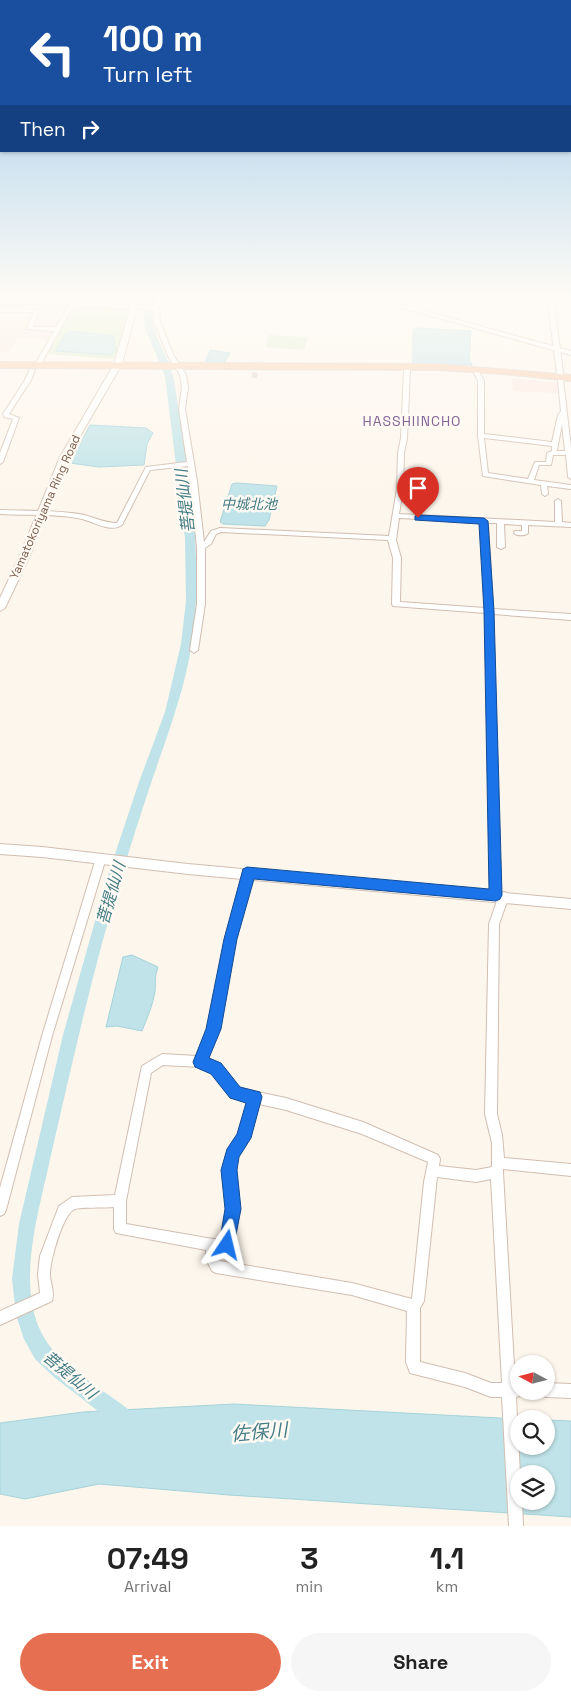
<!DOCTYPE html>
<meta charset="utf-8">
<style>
body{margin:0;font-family:"Space Grotesk","Noto Sans JP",sans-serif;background:#f6f6f6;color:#222;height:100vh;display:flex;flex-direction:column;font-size:19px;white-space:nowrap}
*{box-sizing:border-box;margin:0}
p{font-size:16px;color:#767676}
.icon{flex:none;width:28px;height:28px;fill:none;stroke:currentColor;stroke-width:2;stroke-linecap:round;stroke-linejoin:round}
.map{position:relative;height:1526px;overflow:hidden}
.side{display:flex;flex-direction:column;background:#fff;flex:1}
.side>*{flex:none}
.guide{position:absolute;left:0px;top:0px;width:571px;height:152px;box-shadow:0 1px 4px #0004;background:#1a4fa0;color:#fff;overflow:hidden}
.needle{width:32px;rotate:277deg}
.fabs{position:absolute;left:510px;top:1355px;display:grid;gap:10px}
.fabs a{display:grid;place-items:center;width:45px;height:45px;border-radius:50%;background:#fff;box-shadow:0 1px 4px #0004;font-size:25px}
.pin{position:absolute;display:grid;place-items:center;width:42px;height:42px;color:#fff;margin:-51px -21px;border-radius:50% 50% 50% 0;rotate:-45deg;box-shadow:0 0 5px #0007}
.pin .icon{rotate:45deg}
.me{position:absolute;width:55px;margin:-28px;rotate:10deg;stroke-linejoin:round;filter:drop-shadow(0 0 4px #0008)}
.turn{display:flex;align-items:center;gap:18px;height:105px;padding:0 20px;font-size:22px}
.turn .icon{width:65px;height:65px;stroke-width:2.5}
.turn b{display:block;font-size:35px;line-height:42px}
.then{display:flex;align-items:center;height:48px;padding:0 20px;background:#0003;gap:10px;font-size:19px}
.eta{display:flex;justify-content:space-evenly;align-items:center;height:85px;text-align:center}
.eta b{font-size:30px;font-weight:800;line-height:35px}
.action{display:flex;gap:10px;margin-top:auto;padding:10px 20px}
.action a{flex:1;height:58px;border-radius:30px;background:#e76f51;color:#fff;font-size:20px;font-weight:800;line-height:58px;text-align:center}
.action a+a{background:#f6f6f6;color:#222}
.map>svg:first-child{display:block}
.residential{fill:#f5e8da}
.commercial{fill:#fde8e0}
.green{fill:#d8ecc9}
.water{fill:#bfe3e8;stroke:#a5d3da;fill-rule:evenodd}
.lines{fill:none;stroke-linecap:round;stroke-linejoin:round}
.river{fill:#bfe3e8;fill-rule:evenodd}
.minor-tunnel{stroke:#dcd0c4;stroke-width:5.5;stroke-dasharray:5.5 3;stroke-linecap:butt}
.minor-casing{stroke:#d1beb0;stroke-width:2}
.tertiary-casing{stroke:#d1beb0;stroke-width:2}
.secondary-casing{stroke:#d6c0b0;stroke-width:2}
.trunk-casing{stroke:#dad1cd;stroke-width:2}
.minor{fill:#fff;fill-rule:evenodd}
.tertiary{fill:#fff;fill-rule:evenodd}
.secondary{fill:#fff;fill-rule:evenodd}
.trunk{fill:#f9c8a4;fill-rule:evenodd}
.route{fill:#1a73e8;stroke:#114b97}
.labels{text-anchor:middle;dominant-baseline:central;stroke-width:5;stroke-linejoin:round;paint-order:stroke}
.far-street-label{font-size:12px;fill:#7a5c4d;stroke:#fffaf3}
.far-neighbourhood-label{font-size:14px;letter-spacing:1px;fill:#846695;stroke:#fffaf3}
.far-water-label{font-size:14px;font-style:italic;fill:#437c86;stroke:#fffaf3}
.water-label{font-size:16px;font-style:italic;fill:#437c86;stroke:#fffaf3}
.near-water-label{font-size:19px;font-style:italic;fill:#437c86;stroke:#fffaf3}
</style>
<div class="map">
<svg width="571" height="1526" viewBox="0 0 571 1526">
<rect width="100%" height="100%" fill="#fdf6ec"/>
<polygon class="residential" points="0,302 4,302 72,305 49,341 40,341 39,338 18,338 9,351 5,352 0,352"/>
<polygon class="commercial" points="512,378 558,383 559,393 513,391"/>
<g class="green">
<polygon points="74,306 130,309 120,351 115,359 45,354 68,312"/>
<polygon points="268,335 308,337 304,350 266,347"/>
</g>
<g class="water">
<polygon points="417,328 471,331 469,358 472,365 413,364 413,330"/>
<polygon points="71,331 113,336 116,350 111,355 56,351 65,334"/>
<polygon points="210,350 230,353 224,363 205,363"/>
<polygon points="90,425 146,428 153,433 147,444 144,465 99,467 70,463"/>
<polygon points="237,483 277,486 269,520 265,526 223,524 220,522 232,484"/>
<path d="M 132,955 L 158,967 C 154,979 156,981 155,991 C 153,1005 147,1018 142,1031 L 117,1026 L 106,1027 L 123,957 Z"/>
<path d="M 234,1404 L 519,1419 L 519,1446 L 546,1446 L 546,1420 L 571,1421 L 571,1517 L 229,1495 L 99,1484 L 25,1499 L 0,1494 L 0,1423 L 83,1412 ZM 519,1474 L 546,1474 L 546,1501 L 519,1501 Z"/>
</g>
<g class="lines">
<path class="river" d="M 148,296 L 156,296 C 144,335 168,346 174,381 C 186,453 199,527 196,601 C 194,665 173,720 152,780 C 142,810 132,841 123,871 C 94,964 73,1060 51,1155 C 40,1208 16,1281 41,1332 C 59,1369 104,1388 134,1414 L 137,1421 L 134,1428 L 127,1431 L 120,1428 L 54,1377 L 35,1359 L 24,1339 L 16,1315 L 12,1279 L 19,1224 L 63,1035 L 108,875 L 139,782 L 165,712 L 181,644 L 186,601 L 185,538 L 165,376 L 145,328 L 144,319 Z"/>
<polyline class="minor-tunnel" points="254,378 257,361"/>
<g class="minor-casing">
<g id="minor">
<path d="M 157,296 L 163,296 L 159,308 L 160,322 L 174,356 L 186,375 L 188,387 L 185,409 L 197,481 L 204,542 L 211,531 L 220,528 L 389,536 L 397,489 L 398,453 L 401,438 L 404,370 L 407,368 L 410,370 L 407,438 L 404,453 L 403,489 L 399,514 L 555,522 L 555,501 L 558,499 L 561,501 L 562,522 L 571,523 L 571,527 L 528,525 L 528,533 C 525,536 517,536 514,533 L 515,531 L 522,531 L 522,525 L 504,524 L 505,547 L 501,549 L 497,547 L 497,523 L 488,523 L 493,609 L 571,614 L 571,620 L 493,614 L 501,893 L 504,892 L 507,893 L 509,896 L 499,924 L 497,1114 L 502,1135 L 504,1158 L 571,1164 L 571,1176 L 503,1169 L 503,1172 L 515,1383 L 519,1383 L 519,1391 L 525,1391 L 524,1395 L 516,1397 L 520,1474 L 519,1474 L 519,1501 L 522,1501 L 523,1526 L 509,1526 L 502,1397 L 491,1397 L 465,1387 L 410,1373 L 406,1362 L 407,1311 L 352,1295 L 216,1273 L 212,1271 L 206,1259 L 206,1250 L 116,1233 L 114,1229 L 114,1207 C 105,1208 81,1207 75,1209 C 63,1213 50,1261 50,1274 C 50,1283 55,1292 52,1301 L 0,1325 L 0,1311 L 40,1293 L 38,1274 L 40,1256 L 59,1206 L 72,1197 L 115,1195 L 142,1066 L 162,1054 L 197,1056 L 208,1029 L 225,939 L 243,878 L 242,873 L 244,870 L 247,869 L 250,870 L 253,878 L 235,939 L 218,1029 L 207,1059 L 220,1064 L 239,1088 L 286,1098 L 363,1122 L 438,1155 L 440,1159 L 439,1166 L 476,1170 L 492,1167 L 492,1143 L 485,1114 L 489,924 L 498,898 L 493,898 L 491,895 L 485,613 L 393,606 L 392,604 L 393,558 L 388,540 L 221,532 L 216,534 L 211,544 L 205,548 L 205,604 L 198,650 L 194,653 L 190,650 L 197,604 L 197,547 L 188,466 L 150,470 L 122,525 C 111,533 94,522 82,519 C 56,513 27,516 0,514 L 0,510 C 26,511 53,510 79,514 C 92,516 103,523 117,523 L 146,467 L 187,462 L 179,409 L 182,387 L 180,375 L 168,356 L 154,322 L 153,310 L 75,306 L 69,313 L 40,366 L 37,368 L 34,366 L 54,331 L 28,329 L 27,328 L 34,312 L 0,312 L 0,308 L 39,310 L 33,327 L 56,327 L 70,305 L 5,304 L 3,303 L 3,301 L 60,301 L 154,306 ZM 399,518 L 481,522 L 485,608 L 400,602 L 401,558 L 396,540 ZM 163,1065 L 200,1067 L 212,1072 L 232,1097 L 248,1101 L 239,1135 L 226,1154 L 223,1170 L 227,1209 L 222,1239 L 213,1239 L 126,1224 L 126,1201 L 151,1073 ZM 259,1104 L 286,1110 L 362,1134 L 428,1162 L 424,1182 L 412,1299 L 352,1283 L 220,1261 L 218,1258 L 219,1251 L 227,1251 L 231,1249 L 233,1245 L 239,1209 L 235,1170 L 237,1156 L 250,1138 ZM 437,1177 L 476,1182 L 491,1179 L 502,1383 L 491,1383 L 465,1373 L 420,1362 L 420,1308 L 424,1301 Z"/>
<polygon points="408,296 414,296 413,309 410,311 407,309"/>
<polygon points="30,369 35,370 31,380 9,414 19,418 3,462 0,464 0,453 13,419 4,417 3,414 25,380"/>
<path d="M 475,372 L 479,372 L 484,381 L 484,434 L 552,442 L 558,415 L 561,411 L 558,381 L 563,380 L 571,447 L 571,479 L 568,477 L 566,455 L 553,455 L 551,465 L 539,465 L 534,480 L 571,485 L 571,489 L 547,486 L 548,494 L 545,496 L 542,494 L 541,485 L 483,476 L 478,436 L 478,381 L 474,373 ZM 562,424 L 565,451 L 556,451 L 557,450 ZM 484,438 L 552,446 L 552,451 L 547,453 L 546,462 L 535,462 L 528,479 L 488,473 Z"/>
<polygon points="101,854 104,855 106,858 52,1036 6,1210 4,1214 0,1216 0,1188 42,1036 96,858 98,855"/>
<polygon points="546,1383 571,1384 571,1398 546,1397 541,1395 540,1391 546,1391"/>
</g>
</g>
<g class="tertiary-casing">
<g id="tertiary">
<polygon points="547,296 553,296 553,298 571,299 571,303 554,302 564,381 561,383 558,381"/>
<polygon points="0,844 42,847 188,864 571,899 571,909 188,874 42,857 0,854"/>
</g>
</g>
<g class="secondary-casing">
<g id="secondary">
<polygon points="134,296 140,296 122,364 68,457 31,553 5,608 0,611 0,598 21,553 60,457 114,364"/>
<polygon points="360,296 371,296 571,351 571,355"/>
</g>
</g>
<g class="trunk-casing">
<polygon id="trunk" points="0,362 437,364 571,375 571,381 504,374 437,370 0,368"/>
</g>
<use href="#minor" class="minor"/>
<use href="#tertiary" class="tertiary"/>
<use href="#secondary" class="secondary"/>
<use href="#trunk" class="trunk"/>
</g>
<linearGradient id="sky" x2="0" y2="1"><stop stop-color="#97c7e8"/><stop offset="0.58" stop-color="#fefbf6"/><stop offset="1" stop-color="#fefbf6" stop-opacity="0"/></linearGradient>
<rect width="571" height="510" fill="url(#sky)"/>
<polygon class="route" points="418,515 484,518 488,521 494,611 502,895 500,899 496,901 254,879 237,939 221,1029 209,1058 221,1063 240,1087 260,1092 262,1097 251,1138 239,1157 237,1170 241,1209 233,1250 227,1253 221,1250 219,1245 225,1209 221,1170 227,1149 237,1134 246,1103 230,1098 211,1074 195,1067 193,1062 206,1029 224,939 243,869 247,867 489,889 484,611 479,524 415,520 415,516"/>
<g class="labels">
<g class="far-street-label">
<text transform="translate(45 507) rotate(-66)">Yamatokoriyama Ring Road</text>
</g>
<g class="far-neighbourhood-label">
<text x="412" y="421">HASSHIINCHO</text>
</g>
<g class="far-water-label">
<text x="249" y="504">中城北池</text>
</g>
<g class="water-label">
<text transform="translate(185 501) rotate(-97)">菩提仙川</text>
<text transform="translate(111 893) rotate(-74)">菩提仙川</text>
<text transform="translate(70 1375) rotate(40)">菩提仙川</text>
</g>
<g class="near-water-label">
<text transform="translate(259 1432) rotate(-5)">佐保川</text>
</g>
</g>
</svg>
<div class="fabs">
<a><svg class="needle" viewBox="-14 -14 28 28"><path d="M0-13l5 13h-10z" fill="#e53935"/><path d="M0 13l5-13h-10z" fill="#767676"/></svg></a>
<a><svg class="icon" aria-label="search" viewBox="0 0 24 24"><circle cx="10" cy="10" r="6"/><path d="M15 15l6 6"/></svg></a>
<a><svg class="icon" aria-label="layers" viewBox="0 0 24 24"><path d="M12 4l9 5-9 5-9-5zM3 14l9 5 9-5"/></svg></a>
</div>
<div class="pin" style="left:418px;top:518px;background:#d93025"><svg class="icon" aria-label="arrive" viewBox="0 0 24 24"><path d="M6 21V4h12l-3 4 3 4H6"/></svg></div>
<svg class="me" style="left:227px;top:1245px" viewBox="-20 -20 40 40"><path d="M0-17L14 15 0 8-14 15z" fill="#1a73e8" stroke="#fff" stroke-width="4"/></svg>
<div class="guide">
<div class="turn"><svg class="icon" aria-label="left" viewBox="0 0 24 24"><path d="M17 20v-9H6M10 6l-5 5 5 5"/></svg><div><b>100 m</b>Turn left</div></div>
<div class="then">Then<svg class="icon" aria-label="right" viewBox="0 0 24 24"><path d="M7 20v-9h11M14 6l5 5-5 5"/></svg></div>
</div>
</div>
<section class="side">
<div class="eta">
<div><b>07:49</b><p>Arrival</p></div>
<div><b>3</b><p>min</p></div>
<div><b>1.1</b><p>km</p></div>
</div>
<div class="action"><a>Exit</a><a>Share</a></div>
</section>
